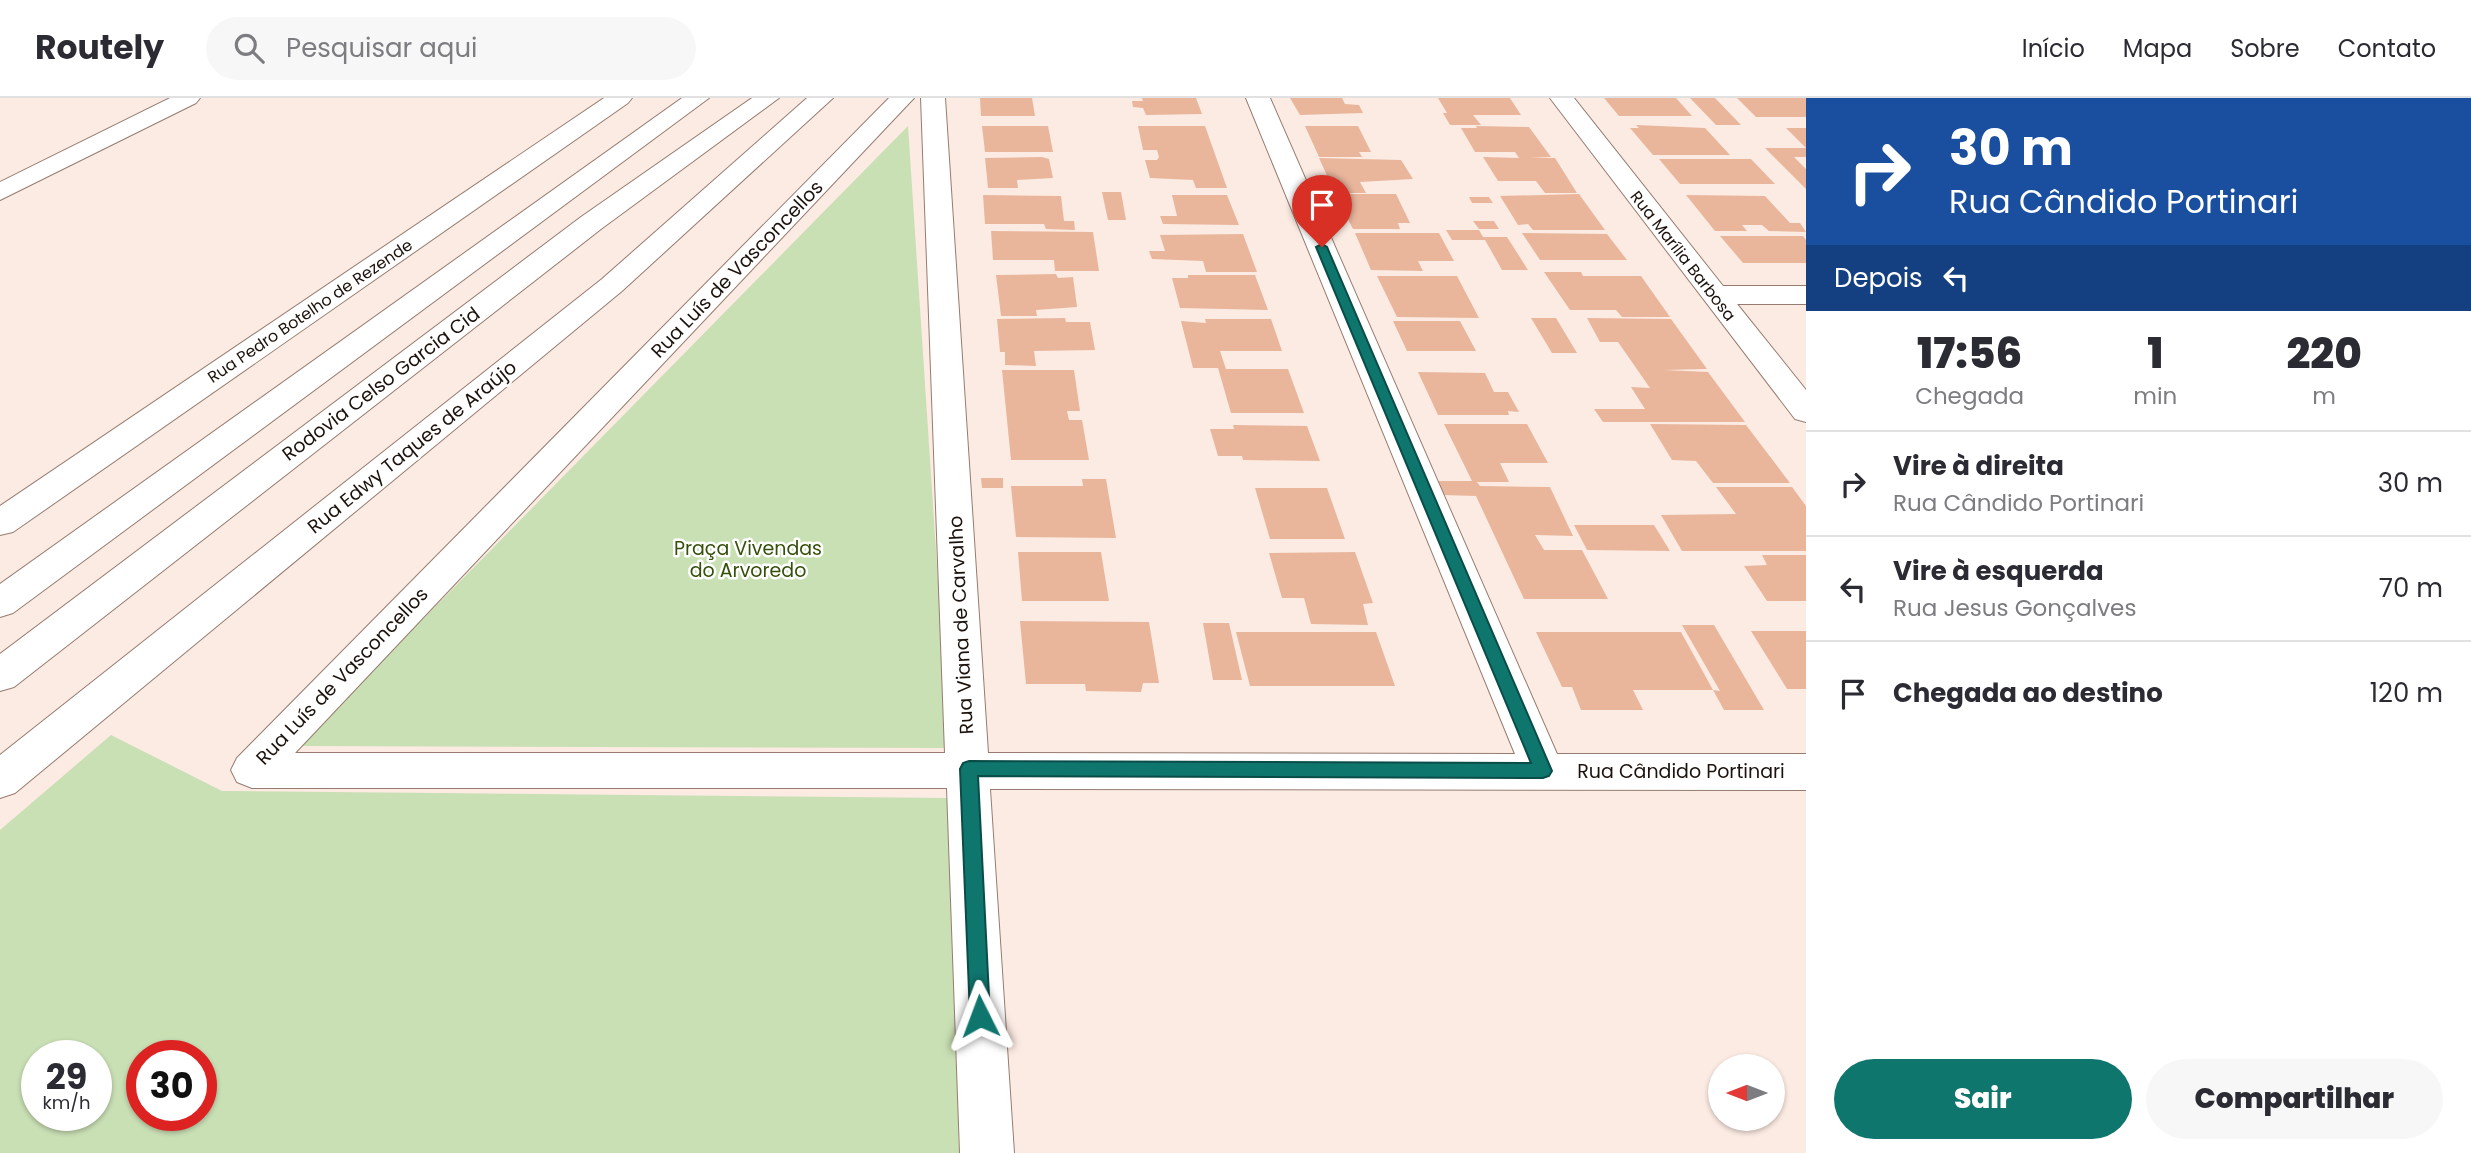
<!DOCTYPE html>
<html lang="pt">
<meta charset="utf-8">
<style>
body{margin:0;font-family:Poppins,sans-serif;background:#f7f7f7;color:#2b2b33;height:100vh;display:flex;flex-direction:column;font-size:26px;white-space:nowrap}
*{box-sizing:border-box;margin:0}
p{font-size:23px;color:#7c7c81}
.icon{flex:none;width:38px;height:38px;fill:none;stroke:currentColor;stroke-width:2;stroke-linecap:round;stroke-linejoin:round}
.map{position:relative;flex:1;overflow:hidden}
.sheet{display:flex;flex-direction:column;background:#fff;width:665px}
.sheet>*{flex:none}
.banner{background:#1a4fa0;color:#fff;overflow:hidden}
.needle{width:46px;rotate:270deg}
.fabs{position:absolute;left:1708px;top:956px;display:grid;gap:14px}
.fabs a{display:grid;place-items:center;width:77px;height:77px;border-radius:50%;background:#fff;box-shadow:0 2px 5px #0004;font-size:35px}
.speed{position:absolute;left:21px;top:942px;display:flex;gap:14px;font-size:35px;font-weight:700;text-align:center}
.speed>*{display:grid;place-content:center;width:91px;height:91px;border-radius:50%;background:#fff;box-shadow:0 2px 5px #0004;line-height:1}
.speed small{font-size:18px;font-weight:400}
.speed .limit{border:10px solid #d22;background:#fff;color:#111}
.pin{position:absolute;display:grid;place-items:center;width:60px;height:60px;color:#fff;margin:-72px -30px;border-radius:50% 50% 50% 0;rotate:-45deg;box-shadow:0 0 7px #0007}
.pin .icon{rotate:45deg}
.me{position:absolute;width:77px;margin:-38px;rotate:357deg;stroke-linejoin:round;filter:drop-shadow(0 0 5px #0008)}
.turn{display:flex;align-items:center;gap:24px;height:147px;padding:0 28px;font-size:32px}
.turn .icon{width:91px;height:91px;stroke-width:2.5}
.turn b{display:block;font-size:49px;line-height:60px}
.then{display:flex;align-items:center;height:66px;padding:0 28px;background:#0003;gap:14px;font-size:26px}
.eta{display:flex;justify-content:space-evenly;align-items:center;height:119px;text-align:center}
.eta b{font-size:42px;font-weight:800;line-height:49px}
.cta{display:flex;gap:14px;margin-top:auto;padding:14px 28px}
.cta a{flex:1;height:80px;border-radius:42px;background:#0f766e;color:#fff;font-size:28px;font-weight:800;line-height:80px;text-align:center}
.cta a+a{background:#f7f7f7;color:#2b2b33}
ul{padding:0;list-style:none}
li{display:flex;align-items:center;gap:21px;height:105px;padding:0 28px;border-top:2px solid #e1e1e2}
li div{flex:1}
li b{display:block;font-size:26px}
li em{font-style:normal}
header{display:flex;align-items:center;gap:42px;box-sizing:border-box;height:98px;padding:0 35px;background:#fff;border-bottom:2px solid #e1e1e2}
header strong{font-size:33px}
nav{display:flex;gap:38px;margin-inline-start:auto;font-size:24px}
.search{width:490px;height:63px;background:#f7f7f7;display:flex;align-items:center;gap:18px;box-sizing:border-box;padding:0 24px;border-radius:38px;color:#7c7c81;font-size:26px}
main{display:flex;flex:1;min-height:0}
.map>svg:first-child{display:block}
.green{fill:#c9dfb4;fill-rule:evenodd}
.building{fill:#e9b69c}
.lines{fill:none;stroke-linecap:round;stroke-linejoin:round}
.minor-casing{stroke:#967c70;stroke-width:2}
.major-casing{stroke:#967c70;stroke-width:2}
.highway-casing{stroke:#967c70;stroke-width:2}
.minor{fill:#fff;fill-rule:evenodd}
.major{fill:#fff;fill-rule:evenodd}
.highway{fill:#fff;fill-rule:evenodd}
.route{fill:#0f766e;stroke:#0a4d48;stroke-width:2}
.labels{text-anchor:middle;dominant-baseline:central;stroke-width:5;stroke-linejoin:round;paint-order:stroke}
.far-street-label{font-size:16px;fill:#1c120d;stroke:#fff}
.street-label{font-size:19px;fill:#1c120d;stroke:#fff}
.park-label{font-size:19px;fill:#35500a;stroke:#fff}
</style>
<header>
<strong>Routely</strong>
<div class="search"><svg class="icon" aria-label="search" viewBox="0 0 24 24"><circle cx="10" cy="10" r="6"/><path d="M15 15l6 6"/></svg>Pesquisar aqui</div>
<nav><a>Início</a><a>Mapa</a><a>Sobre</a><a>Contato</a></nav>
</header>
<main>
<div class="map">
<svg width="1806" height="1055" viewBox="0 0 1806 1055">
<rect width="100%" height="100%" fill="#fcebe3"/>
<g class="green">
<polygon points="908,28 949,650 298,648"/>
<path d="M 111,637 L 222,693 L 950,700 L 959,1055 L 0,1055 L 0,732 ZM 37,957 L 96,957 L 96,1017 L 37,1017 ZM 142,957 L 201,957 L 201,1017 L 142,1017 Z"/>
</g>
<g class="building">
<polygon points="980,0 1032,0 1035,18 981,18"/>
<polygon points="1142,0 1196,0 1202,16 1146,17 1143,10 1133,9 1132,3 1143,3"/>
<polygon points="1290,0 1342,0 1345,6 1359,7 1363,15 1300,17"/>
<polygon points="1438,0 1510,0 1521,17 1473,17 1481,27 1450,27 1443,15 1447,15"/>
<polygon points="1604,0 1676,0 1692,18 1619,18"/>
<polygon points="1690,0 1715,0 1741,27 1716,27"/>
<polygon points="1737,0 1806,0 1806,19 1756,19"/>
<polygon points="1636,27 1705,30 1730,57 1653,57 1630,30 1639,30"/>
<polygon points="982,28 1048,28 1053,54 985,54"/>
<polygon points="1138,28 1205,28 1227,90 1196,90 1193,82 1150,80 1145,62 1157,62 1159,59 1157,52 1143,52"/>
<polygon points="1305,28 1358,28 1371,54 1359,54 1362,59 1319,59"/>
<polygon points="1476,28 1529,29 1551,59 1530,60 1555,60 1577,95 1545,95 1536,83 1498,83 1483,59 1519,60 1515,54 1475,54 1461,30 1477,30"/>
<polygon points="1786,30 1806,30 1806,50"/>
<polygon points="1765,50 1806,50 1806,59 1794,59 1806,71 1806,91"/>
<polygon points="1042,59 1049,61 1053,80 1017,82 1018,90 988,90 985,60"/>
<polygon points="1319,60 1401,62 1413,81 1360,84 1366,95 1335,95"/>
<polygon points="1659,61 1751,61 1775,86 1680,86"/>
<polygon points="1102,94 1121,94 1126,122 1108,122"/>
<polygon points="1335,96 1396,96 1410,125 1398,125 1400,131 1353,131"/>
<polygon points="1579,96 1605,132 1533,132 1528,126 1518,127 1500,98"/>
<polygon points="983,97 1061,98 1064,123 1074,123 1075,132 1046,131 1044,126 985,126"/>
<polygon points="1172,97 1227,97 1239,127 1163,126 1160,118 1177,118"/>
<polygon points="1686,97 1765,98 1790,125 1800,125 1806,134 1769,133 1762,127 1742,127 1747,133 1715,133"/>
<polygon points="1469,99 1489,99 1493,105 1472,105"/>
<polygon points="1473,123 1494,123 1499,131 1479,131"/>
<polygon points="1446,132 1479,132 1483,139 1507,139 1528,172 1502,172 1485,142 1452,142"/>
<polygon points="991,133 1093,134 1099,173 1055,173 1054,162 993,162"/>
<polygon points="1355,135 1439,135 1454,163 1418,163 1423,173 1371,172"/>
<polygon points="1522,135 1607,136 1627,162 1540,162"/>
<polygon points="1243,136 1257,174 1206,174 1203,163 1152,161 1149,153 1165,153 1160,137"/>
<polygon points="1720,138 1803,138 1806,142 1806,165 1743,165"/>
<polygon points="1544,174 1581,174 1583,178 1641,178 1670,219 1622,219 1616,212 1570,212"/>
<polygon points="1056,176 1058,180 1073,179 1077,209 1036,212 1037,218 1001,218 996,177"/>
<polygon points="1188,177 1255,177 1268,212 1180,210 1172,180 1188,180"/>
<polygon points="1377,178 1457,178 1479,220 1397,219"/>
<polygon points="1065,220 1066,224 1090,224 1095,252 1034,253 1036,268 1005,267 1005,254 1000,254 997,221"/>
<polygon points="1531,220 1556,220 1577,255 1552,255"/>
<polygon points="1587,220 1671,221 1707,271 1664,272 1708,274 1745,324 1603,324 1594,311 1645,311 1631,289 1650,290 1618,244 1600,244"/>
<polygon points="1205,221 1271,221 1282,253 1220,253 1226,271 1288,271 1304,315 1231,315 1218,270 1193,270 1181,223 1206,225"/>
<polygon points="1393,223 1460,223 1476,253 1407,253"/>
<polygon points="1002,272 1074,272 1080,313 1067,313 1069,322 1082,322 1089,362 1011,362"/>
<polygon points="1418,274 1485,275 1494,294 1508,294 1519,314 1508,313 1509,317 1438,317"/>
<polygon points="1444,326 1527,326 1548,365 1500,365 1509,384 1477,384 1480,388 1550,389 1573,438 1535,437 1544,452 1582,452 1608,501 1524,501 1476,398 1442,397 1436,383 1472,383"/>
<polygon points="1650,326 1746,327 1790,385 1713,385 1696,363 1672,362"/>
<polygon points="1233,327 1307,328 1320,363 1243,362 1242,358 1218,358 1210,331 1234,331"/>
<polygon points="981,380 1003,380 1003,390 982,390"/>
<polygon points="1082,381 1106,381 1116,440 1016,439 1011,388 1083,388"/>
<polygon points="1716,389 1792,389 1806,408 1806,453 1682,453 1661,417 1736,416"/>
<polygon points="1255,390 1327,390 1345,441 1270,441"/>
<polygon points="1574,427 1654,427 1670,453 1587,452"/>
<polygon points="1018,454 1101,454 1109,503 1022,503"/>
<polygon points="1355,454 1373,505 1363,506 1368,527 1311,526 1304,500 1282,500 1269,455"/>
<polygon points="1762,457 1806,457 1806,503 1767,503 1744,468 1767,467"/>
<polygon points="1020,523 1149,524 1159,585 1143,585 1141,594 1086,593 1085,586 1026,586"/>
<polygon points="1203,525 1229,525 1242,582 1213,582"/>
<polygon points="1682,527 1714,527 1764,612 1724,612 1713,592 1633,592 1643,612 1581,612 1572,589 1562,589 1536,534 1681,534 1713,592 1720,593"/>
<polygon points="1751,533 1806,533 1806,591 1787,591"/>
<polygon points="1236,534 1376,534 1395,588 1250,588"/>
</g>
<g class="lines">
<g class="minor-casing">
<g id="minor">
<polygon points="170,0 200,0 196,5 0,102 0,84"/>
<polygon points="889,0 914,0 295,655 945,655 921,0 945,0 988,655 1515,656 1246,0 1270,0 1557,656 1806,656 1806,692 990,691 1014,1055 960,1055 947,690 252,690 237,684 231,672 237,660"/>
<polygon points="1550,0 1574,0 1723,188 1806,188 1806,206 1737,206 1806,292 1806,324 1795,321"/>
</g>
</g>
<g class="major-casing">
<g id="major">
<polygon points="604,0 632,0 628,5 13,434 0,437 0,408"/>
<polygon points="807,0 833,0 622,193 15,695 0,700 0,657 602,181"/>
</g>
</g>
<g class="highway-casing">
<g id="highway">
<polygon points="682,0 709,0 13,515 0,519 0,486"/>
<polygon points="752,0 779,0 601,131 14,589 0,593 0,556 581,119"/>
</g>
</g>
<use href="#minor" class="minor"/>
<use href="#major" class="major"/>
<use href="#highway" class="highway"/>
</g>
<polygon class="route" points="1322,146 1327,149 1552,673 1549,678 1543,680 978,678 990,918 987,925 980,928 973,925 970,918 960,671 963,665 969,663 1531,665 1316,149"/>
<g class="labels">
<g class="far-street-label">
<text transform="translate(1683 158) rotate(52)">Rua Marília Barbosa</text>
<text transform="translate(310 213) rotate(-34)">Rua Pedro Botelho de Rezende</text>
</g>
<g class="street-label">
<text transform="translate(737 171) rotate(-46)">Rua Luís de Vasconcellos</text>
<text transform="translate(381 286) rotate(-37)">Rodovia Celso Garcia Cid</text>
<text transform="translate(412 349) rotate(-39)">Rua Edwy Taques de Araújo</text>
<text transform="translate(961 527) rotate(-93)">Rua Viana de Carvalho</text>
<text transform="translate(342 578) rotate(-46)">Rua Luís de Vasconcellos</text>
<text x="1681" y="673">Rua Cândido Portinari</text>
</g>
<g class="park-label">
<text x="748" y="450">Praça Vivendas<tspan x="748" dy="22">do Arvoredo</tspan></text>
</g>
</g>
</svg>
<div class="fabs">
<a><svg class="needle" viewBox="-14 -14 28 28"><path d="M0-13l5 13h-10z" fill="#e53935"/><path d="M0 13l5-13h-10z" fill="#7c7c81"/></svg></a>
</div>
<div class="speed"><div>29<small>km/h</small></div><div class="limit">30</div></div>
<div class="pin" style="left:1322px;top:149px;background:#d93025"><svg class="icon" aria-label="arrive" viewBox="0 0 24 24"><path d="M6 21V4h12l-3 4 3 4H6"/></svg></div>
<svg class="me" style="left:980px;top:918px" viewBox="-20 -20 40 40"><path d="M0-17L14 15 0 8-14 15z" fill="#0f766e" stroke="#fff" stroke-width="4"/></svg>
</div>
<section class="sheet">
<div class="banner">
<div class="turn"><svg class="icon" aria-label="right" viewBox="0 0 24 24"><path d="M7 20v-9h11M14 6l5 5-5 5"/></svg><div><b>30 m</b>Rua Cândido Portinari</div></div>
<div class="then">Depois<svg class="icon" aria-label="left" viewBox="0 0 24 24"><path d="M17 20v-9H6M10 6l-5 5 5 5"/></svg></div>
</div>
<div class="eta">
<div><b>17:56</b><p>Chegada</p></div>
<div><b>1</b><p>min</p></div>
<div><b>220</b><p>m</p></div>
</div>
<ul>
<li><svg class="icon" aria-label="right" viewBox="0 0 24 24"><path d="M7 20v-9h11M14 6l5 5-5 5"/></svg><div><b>Vire à direita</b><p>Rua Cândido Portinari</p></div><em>30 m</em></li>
<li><svg class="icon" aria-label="left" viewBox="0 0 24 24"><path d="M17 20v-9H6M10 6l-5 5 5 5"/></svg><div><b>Vire à esquerda</b><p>Rua Jesus Gonçalves</p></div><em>70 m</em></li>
<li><svg class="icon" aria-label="arrive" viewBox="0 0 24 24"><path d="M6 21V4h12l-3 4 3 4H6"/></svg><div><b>Chegada ao destino</b></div><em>120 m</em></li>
</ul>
<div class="cta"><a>Sair</a><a>Compartilhar</a></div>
</section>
</main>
